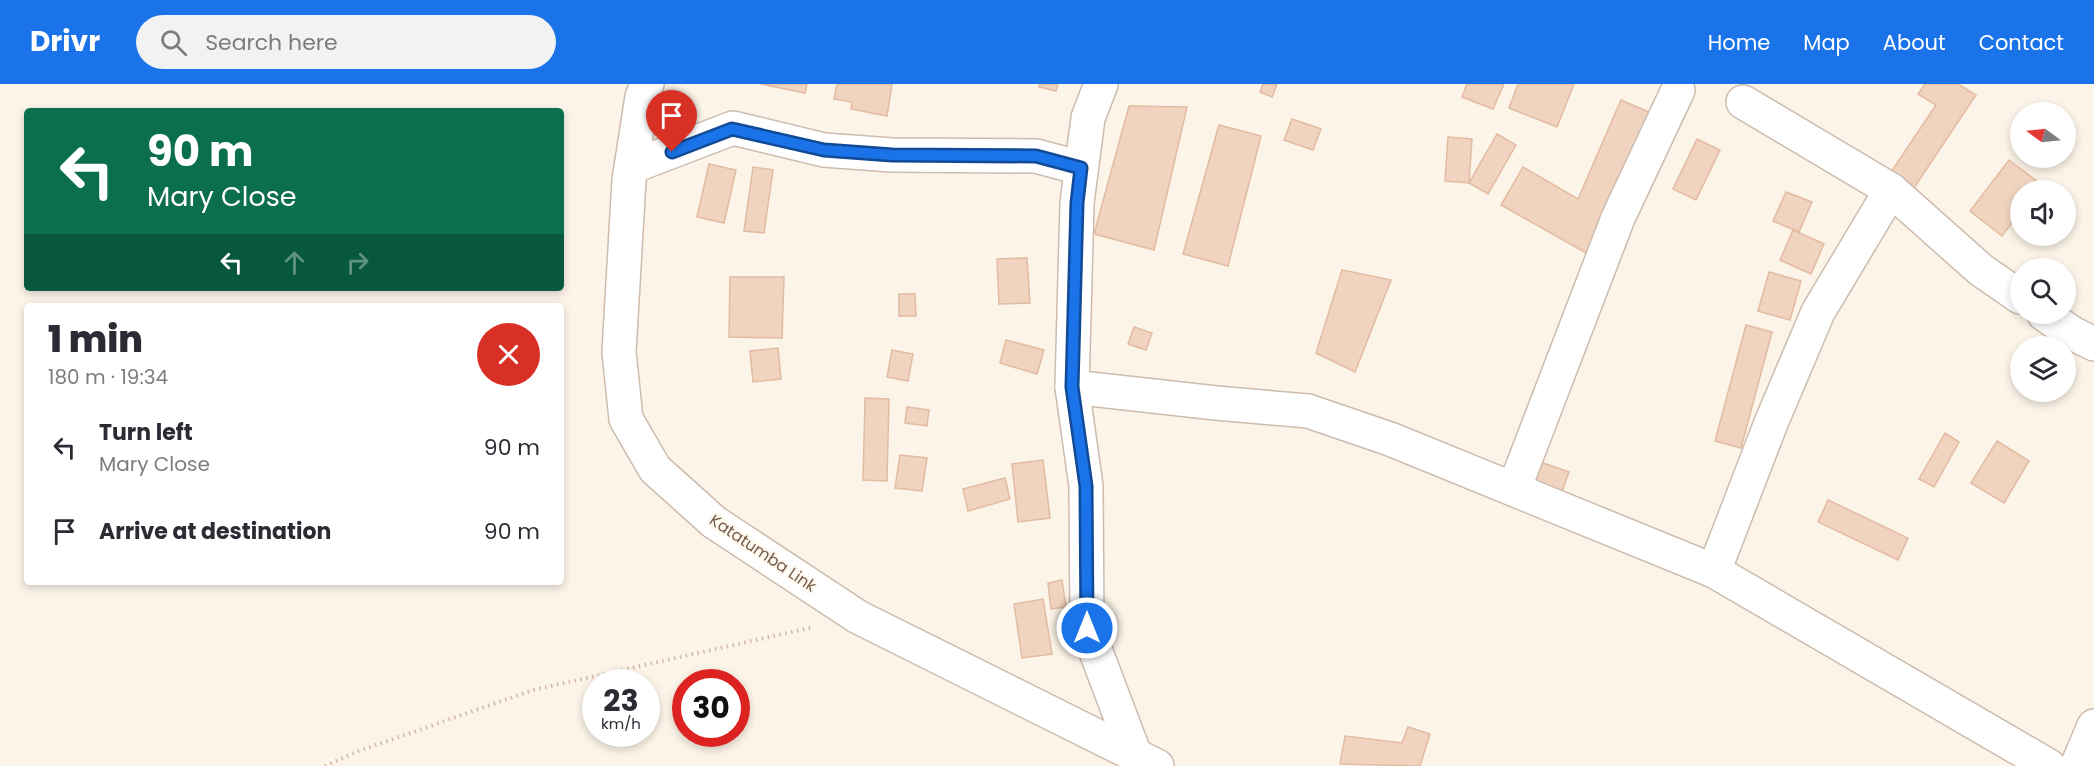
<!DOCTYPE html>
<meta charset="utf-8">
<style>
body{margin:0;font-family:Poppins,sans-serif;background:#f2f2f3;color:#2b2b33;height:100vh;display:flex;flex-direction:column;font-size:22px;white-space:nowrap}
*{box-sizing:border-box;margin:0}
p{font-size:20px;color:#7c7c81}
.icon{flex:none;width:33px;height:33px;fill:none;stroke:currentColor;stroke-width:2;stroke-linecap:round;stroke-linejoin:round}
.map{position:relative;flex:1;overflow:hidden}
.details{position:absolute;left:24px;top:219px;width:540px;height:282px;display:flex;flex-direction:column;background:#fff;border-radius:6px;box-shadow:0 3px 9px #0003}
.details>*{flex:none}
.banner{position:absolute;left:24px;top:24px;width:540px;height:183px;border-radius:6px;box-shadow:0 3px 9px #0003;background:#0b6e4f;color:#fff;overflow:hidden}
.needle{width:39px;rotate:285deg}
.tools{position:absolute;left:2010px;top:18px;display:grid;gap:12px}
.tools a{display:grid;place-items:center;width:66px;height:66px;border-radius:50%;background:#fff;box-shadow:0 3px 9px #0003;font-size:30px}
.speed{position:absolute;left:582px;top:585px;display:flex;gap:12px;font-size:30px;font-weight:700;text-align:center}
.speed>*{display:grid;place-content:center;width:78px;height:78px;border-radius:50%;background:#fff;box-shadow:0 3px 9px #0003;line-height:1}
.speed small{font-size:15px;font-weight:400}
.speed .limit{border:9px solid #d22;background:#fff;color:#111}
.pin{position:absolute;display:grid;place-items:center;width:51px;height:51px;color:#fff;margin:-62px -26px;border-radius:50% 50% 50% 0;rotate:-45deg;box-shadow:0 0 6px #0007}
.pin .icon{rotate:45deg}
.me{position:absolute;width:66px;margin:-33px;rotate:0deg;stroke-linejoin:round;filter:drop-shadow(0 0 4px #0008)}
.turn{display:flex;align-items:center;gap:21px;height:126px;padding:0 24px;font-size:27px}
.turn .icon{width:78px;height:78px;stroke-width:2.5}
.turn b{display:block;font-size:42px;line-height:51px}
.lanes{display:flex;align-items:center;height:57px;padding:0 24px;background:#0003;justify-content:center;gap:30px;direction:ltr}
.lanes .off{opacity:.35}
.round{display:grid;place-items:center;flex:none;width:63px;height:63px;border-radius:32px;background:#f2f2f3}
.head{display:flex;align-items:center;justify-content:space-between;height:102px;padding:0 24px}
h1{font-size:36px;font-weight:800;line-height:45px}
ul{padding:0;list-style:none}
li{display:flex;align-items:center;gap:18px;height:84px;padding:0 24px}
li div{flex:1}
li b{display:block;font-size:22px}
li em{font-style:normal}
header{display:flex;align-items:center;gap:36px;box-sizing:border-box;height:84px;padding:0 30px;background:#1a73e8;color:#fff}
header strong{font-size:28px}
nav{display:flex;gap:33px;margin-inline-start:auto;font-size:21px}
.search{width:420px;height:54px;background:#f2f2f3;display:flex;align-items:center;gap:15px;box-sizing:border-box;padding:0 21px;border-radius:33px;color:#7c7c81;font-size:22px}
.map>svg:first-child{display:block}
.building{fill:#f0d4c0;stroke:#e2bba1;stroke-width:1.5}
.lines{fill:none;stroke-linecap:round;stroke-linejoin:round}
.minor-casing{stroke:#cdbcae;stroke-width:36}
.path{stroke:#d5b8a3;stroke-width:4;stroke-dasharray:1.5 4.5;stroke-linecap:butt}
.minor{stroke:#fff;stroke-width:33}
.route-casing{stroke:#114b97;stroke-width:15}
.route{stroke:#1a73e8;stroke-width:10}
.labels{text-anchor:middle;dominant-baseline:central;stroke-width:4.5;stroke-linejoin:round;paint-order:stroke}
.street-label{font-size:16px;fill:#755c4c;stroke:#fef8ee}
</style>
<header>
<strong>Drivr</strong>
<div class="search"><svg class="icon" aria-label="search" viewBox="0 0 24 24"><circle cx="10" cy="10" r="6"/><path d="M15 15l6 6"/></svg>Search here</div>
<nav><a>Home</a><a>Map</a><a>About</a><a>Contact</a></nav>
</header>
<div class="map">
<svg width="2094" height="682" viewBox="0 0 2094 682">
<rect width="100%" height="100%" fill="#fcf4e8"/>
<g class="building">
<polygon points="761,0 807,0 805,9"/>
<polygon points="837,0 892,0 887,32 851,25 852,18 834,15"/>
<polygon points="1040,0 1058,0 1056,7 1039,3"/>
<polygon points="1263,0 1277,0 1272,13 1260,8"/>
<polygon points="1467,0 1504,0 1493,25 1462,13"/>
<polygon points="1518,0 1574,0 1557,43 1509,24"/>
<polygon points="1925,0 1958,0 1976,11 1914,104 1891,88 1936,21 1918,10"/>
<polygon points="1621,16 1660,33 1595,174 1501,121 1523,83 1578,115"/>
<polygon points="1129,22 1187,23 1154,166 1094,150"/>
<polygon points="1292,35 1321,45 1313,66 1284,56"/>
<polygon points="1219,41 1261,52 1228,182 1183,170"/>
<polygon points="1497,50 1516,61 1488,110 1469,99"/>
<polygon points="1448,53 1472,55 1469,99 1445,97"/>
<polygon points="1697,55 1720,66 1696,116 1673,105"/>
<polygon points="2009,76 2041,100 2037,106 2020,106 2020,128 2002,152 1970,127"/>
<polygon points="709,80 736,86 724,139 697,133"/>
<polygon points="753,83 773,86 764,149 744,147"/>
<polygon points="1786,108 1812,118 1799,148 1773,137"/>
<polygon points="1793,146 1824,160 1811,190 1780,176"/>
<polygon points="1027,174 1030,219 999,220 997,175"/>
<polygon points="1342,186 1391,196 1355,288 1316,269"/>
<polygon points="1769,188 1801,197 1790,236 1758,227"/>
<polygon points="730,193 784,193 782,254 729,253"/>
<polygon points="899,210 915,210 916,232 899,232"/>
<polygon points="1746,241 1772,248 1741,364 1715,357"/>
<polygon points="1134,243 1152,249 1146,266 1128,260"/>
<polygon points="1006,256 1044,266 1037,290 1000,279"/>
<polygon points="778,264 781,295 753,298 750,267"/>
<polygon points="892,266 913,270 908,297 887,293"/>
<polygon points="865,314 889,315 887,397 863,396"/>
<polygon points="907,323 929,326 927,342 905,339"/>
<polygon points="1945,349 1959,358 1934,403 1919,395"/>
<polygon points="1997,357 2029,377 2004,419 1971,399"/>
<polygon points="900,371 927,374 922,407 895,404"/>
<polygon points="1043,376 1050,434 1018,438 1012,380"/>
<polygon points="1535,376 1569,388 1558,419 1524,408"/>
<polygon points="1005,394 1010,415 968,427 963,405"/>
<polygon points="1828,416 1908,454 1898,476 1818,438"/>
<polygon points="1062,496 1066,523 1051,525 1048,499"/>
<polygon points="1043,515 1052,570 1022,574 1014,520"/>
<polygon points="1408,643 1430,650 1420,682 1340,680 1345,652 1402,659"/>
</g>
<g class="lines">
<g class="minor-casing">
<g id="minor">
<polyline points="647,0 642,13 629,96 619,268 626,335 655,385 714,438 858,533 1135,671"/>
<polyline points="1101,0 1088,34 1077,119 1072,303 1086,402 1087,544 1135,671 1157,682"/>
<polyline points="1743,18 1891,106 1981,186 2020,213"/>
<polyline points="631,83 733,44 824,66 892,71 1036,72 1081,84"/>
<polyline points="2044,230 2072,249 2094,260"/>
<polyline points="1072,303 1216,319 1308,327 1390,355 1714,487 2049,682"/>
<polyline points="1514,405 1618,134 1678,6"/>
<polyline points="1714,487 1771,339 1818,228 1891,106"/>
<polyline points="2077,682 2094,642"/>
</g>
</g>
<polyline class="path" points="325,682 356,668 533,606 814,543"/>
<use href="#minor" class="minor"/>
</g>
<g class="lines">
<g class="route-casing">
<polyline id="route" points="672,68 732,45 824,66 892,71 1036,72 1081,84 1077,119 1072,303 1086,402 1087,544"/>
</g>
<use href="#route" class="route"/>
</g>
<g class="labels">
<g class="street-label">
<text transform="translate(763 469) rotate(34)">Katatumba Link</text>
</g>
</g>
</svg>
<div class="tools">
<a><svg class="needle" viewBox="-14 -14 28 28"><path d="M0-13l5 13h-10z" fill="#e53935"/><path d="M0 13l5-13h-10z" fill="#7c7c81"/></svg></a>
<a><svg class="icon" aria-label="sound" viewBox="0 0 24 24"><path d="M4 9h4l5-4v14l-5-4H4zM17 9q2 3 0 6"/></svg></a>
<a><svg class="icon" aria-label="search" viewBox="0 0 24 24"><circle cx="10" cy="10" r="6"/><path d="M15 15l6 6"/></svg></a>
<a><svg class="icon" aria-label="layers" viewBox="0 0 24 24"><path d="M12 4l9 5-9 5-9-5zM3 14l9 5 9-5"/></svg></a>
</div>
<div class="speed"><div>23<small>km/h</small></div><div class="limit">30</div></div>
<div class="pin" style="left:672px;top:68px;background:#d93025"><svg class="icon" aria-label="arrive" viewBox="0 0 24 24"><path d="M6 21V4h12l-3 4 3 4H6"/></svg></div>
<svg class="me" style="left:1087px;top:544px" viewBox="-20 -20 40 40"><circle r="17" fill="#1a73e8" stroke="#fff" stroke-width="3"/><path d="M0-11L8 9 0 5-8 9z" fill="#fff"/></svg>
<div class="banner">
<div class="turn"><svg class="icon" aria-label="left" viewBox="0 0 24 24"><path d="M17 20v-9H6M10 6l-5 5 5 5"/></svg><div><b>90 m</b>Mary Close</div></div>
<div class="lanes"><svg class="icon" aria-label="left" viewBox="0 0 24 24"><path d="M17 20v-9H6M10 6l-5 5 5 5"/></svg><svg class="icon off" aria-label="ahead" viewBox="0 0 24 24"><path d="M12 20V5M6 11l6-6 6 6"/></svg><svg class="icon off" aria-label="right" viewBox="0 0 24 24"><path d="M7 20v-9h11M14 6l5 5-5 5"/></svg></div>
</div>
<section class="details">
<div class="head"><div><h1>1 min</h1><p>180 m · 19:34</p></div><a class="round" style="background:#d93025;color:#fff"><svg class="icon" aria-label="close" viewBox="0 0 24 24"><path d="M6 6l12 12M18 6L6 18"/></svg></a></div>
<ul>
<li><svg class="icon" aria-label="left" viewBox="0 0 24 24"><path d="M17 20v-9H6M10 6l-5 5 5 5"/></svg><div><b>Turn left</b><p>Mary Close</p></div><em>90 m</em></li>
<li><svg class="icon" aria-label="arrive" viewBox="0 0 24 24"><path d="M6 21V4h12l-3 4 3 4H6"/></svg><div><b>Arrive at destination</b></div><em>90 m</em></li>
</ul>
</section>
</div>
